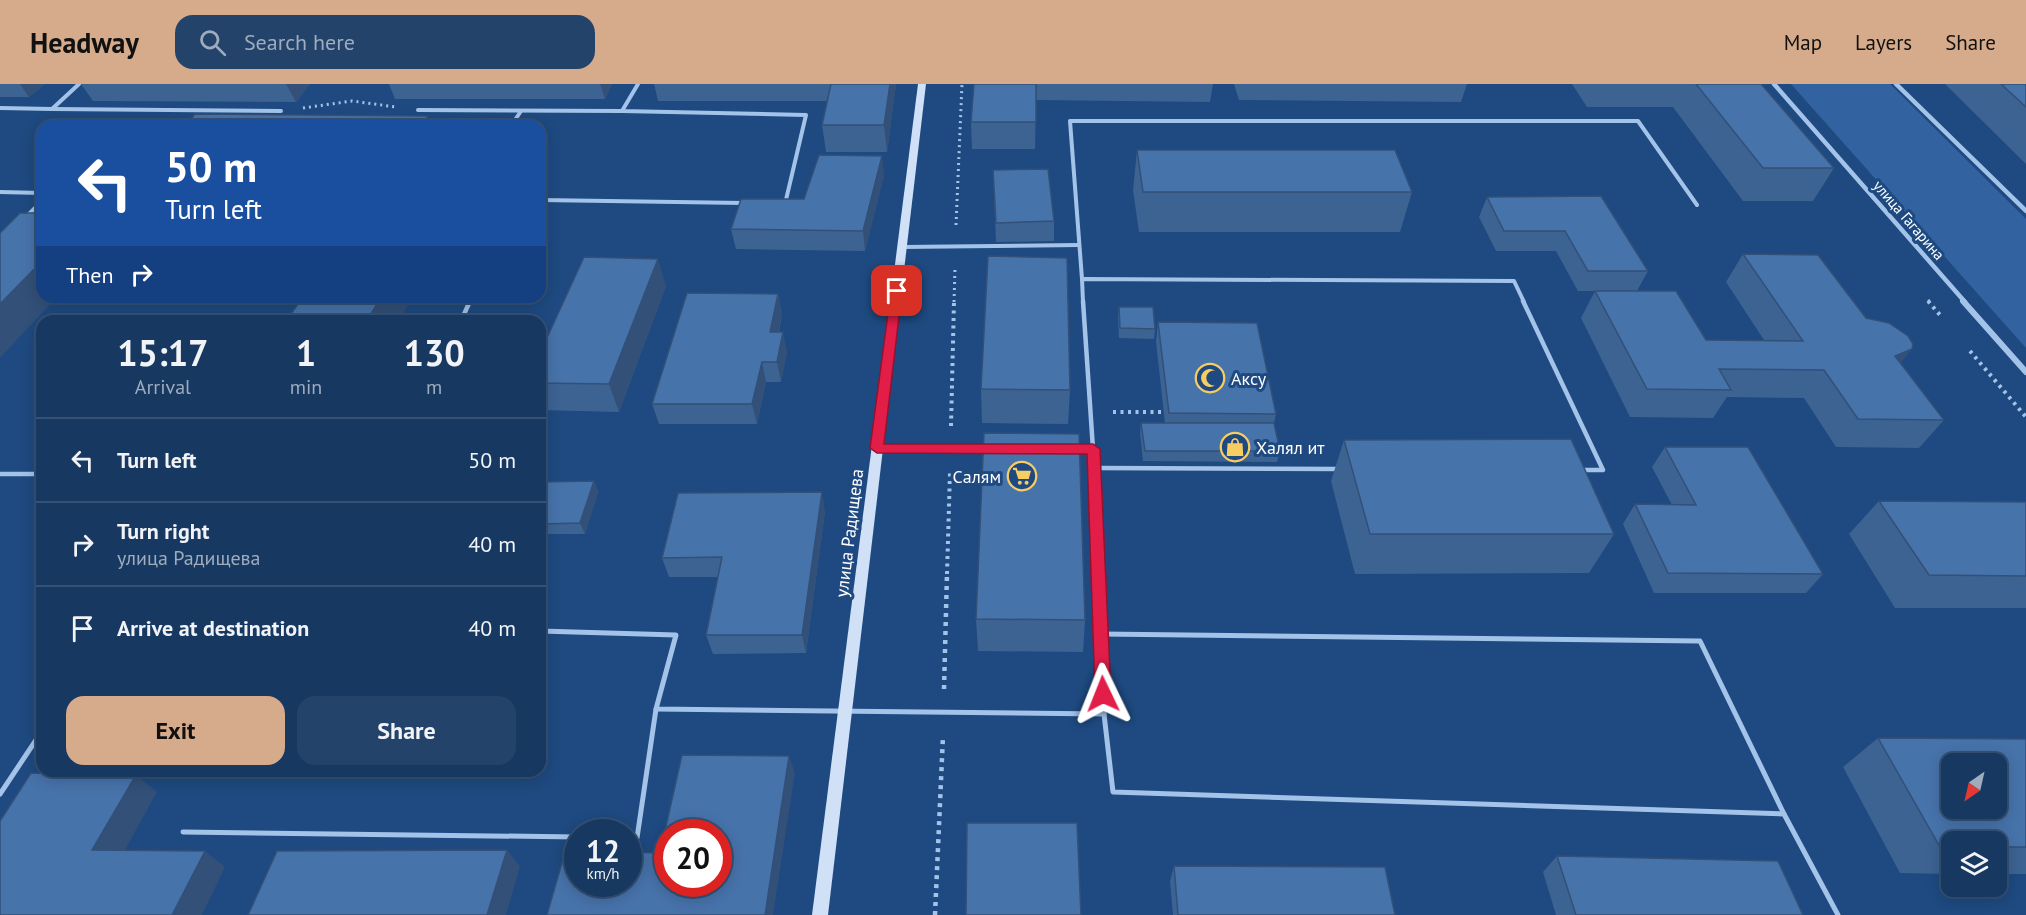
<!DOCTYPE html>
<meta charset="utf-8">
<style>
body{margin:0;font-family:"PT Sans",sans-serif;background:#23436a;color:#f1f3f6;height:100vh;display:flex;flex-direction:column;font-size:22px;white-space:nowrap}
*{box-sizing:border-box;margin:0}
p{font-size:20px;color:#9eacbd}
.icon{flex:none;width:33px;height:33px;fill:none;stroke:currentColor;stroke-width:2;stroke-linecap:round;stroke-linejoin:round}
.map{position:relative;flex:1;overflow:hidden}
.panel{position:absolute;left:36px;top:231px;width:510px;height:462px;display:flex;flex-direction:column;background:#163861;border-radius:18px;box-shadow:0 3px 15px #0003,0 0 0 2px #355276}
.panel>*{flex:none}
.banner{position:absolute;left:36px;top:36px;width:510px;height:183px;border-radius:18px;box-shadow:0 3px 15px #0003,0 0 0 2px #355276;background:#1a4fa0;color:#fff;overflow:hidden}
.needle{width:39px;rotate:214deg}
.buttons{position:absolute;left:1941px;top:669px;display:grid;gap:12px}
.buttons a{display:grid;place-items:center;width:66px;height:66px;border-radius:12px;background:#163861;box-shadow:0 3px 15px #0003,0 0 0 2px #355276;font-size:30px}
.speed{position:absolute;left:564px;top:735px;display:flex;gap:12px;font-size:30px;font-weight:700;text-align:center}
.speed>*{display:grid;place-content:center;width:78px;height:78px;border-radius:50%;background:#163861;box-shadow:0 3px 15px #0003,0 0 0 2px #355276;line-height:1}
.speed small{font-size:15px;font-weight:400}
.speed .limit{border:9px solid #d22;background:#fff;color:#111}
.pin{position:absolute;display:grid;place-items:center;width:51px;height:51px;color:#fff;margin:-26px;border-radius:12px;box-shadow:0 3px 9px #0006}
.me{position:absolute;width:66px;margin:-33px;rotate:358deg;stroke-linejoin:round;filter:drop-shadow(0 0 4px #0008)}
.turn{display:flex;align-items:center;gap:21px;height:126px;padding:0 30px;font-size:27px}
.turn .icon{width:78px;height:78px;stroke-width:2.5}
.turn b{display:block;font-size:42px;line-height:51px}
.then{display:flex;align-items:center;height:57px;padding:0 30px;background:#0003;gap:12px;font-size:22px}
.eta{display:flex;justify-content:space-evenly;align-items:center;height:102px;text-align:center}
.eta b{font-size:36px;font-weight:800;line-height:42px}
.primary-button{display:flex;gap:12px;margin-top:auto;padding:12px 30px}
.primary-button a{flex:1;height:69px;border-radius:18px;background:#d6ab8b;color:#111;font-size:24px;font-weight:800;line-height:69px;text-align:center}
.primary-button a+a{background:#23436a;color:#f1f3f6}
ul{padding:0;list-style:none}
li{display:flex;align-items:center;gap:18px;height:84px;padding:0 30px;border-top:2px solid #355276}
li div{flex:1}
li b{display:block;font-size:22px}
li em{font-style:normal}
header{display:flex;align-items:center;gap:36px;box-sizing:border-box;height:84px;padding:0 30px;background:#d6ab8b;color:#111}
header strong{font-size:28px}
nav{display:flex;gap:33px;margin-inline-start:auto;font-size:21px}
.search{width:420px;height:54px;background:#23436a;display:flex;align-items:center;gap:15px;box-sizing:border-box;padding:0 21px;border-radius:18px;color:#9eacbd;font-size:22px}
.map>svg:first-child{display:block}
.green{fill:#3263a0}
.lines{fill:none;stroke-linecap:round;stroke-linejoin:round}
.path-far2{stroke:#a4c3e9;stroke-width:3;stroke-dasharray:2 4;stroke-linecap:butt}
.path-far1{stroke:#a4c3e9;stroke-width:4;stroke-dasharray:3 4.5;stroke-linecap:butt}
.path{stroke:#a4c3e9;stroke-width:4.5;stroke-dasharray:4 5;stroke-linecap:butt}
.lane-far2{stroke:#a4c3e9;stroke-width:4}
.lane-far1{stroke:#a4c3e9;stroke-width:4.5}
.lane{stroke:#a4c3e9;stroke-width:5}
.street-far1{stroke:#a4c3e9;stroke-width:4.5}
.street{stroke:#a4c3e9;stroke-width:6}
.secondary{fill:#cfe0f7;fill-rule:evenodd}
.wall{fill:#3d6393}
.shaded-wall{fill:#325078}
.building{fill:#4773ab;stroke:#325078;stroke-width:1.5;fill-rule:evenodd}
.route{fill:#e11d48;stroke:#92132f;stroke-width:1.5}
.labels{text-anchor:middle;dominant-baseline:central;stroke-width:6;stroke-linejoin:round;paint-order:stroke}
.far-street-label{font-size:15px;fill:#fff;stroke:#1e4a81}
.poi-label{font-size:18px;fill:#fff;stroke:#1e4a81;text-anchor:start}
.street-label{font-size:18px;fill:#fff;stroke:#1e4a81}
</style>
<header>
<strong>Headway</strong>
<div class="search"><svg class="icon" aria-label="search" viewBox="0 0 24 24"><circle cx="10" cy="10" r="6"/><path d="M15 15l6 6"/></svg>Search here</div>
<nav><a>Map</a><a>Layers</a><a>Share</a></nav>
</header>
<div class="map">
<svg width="2026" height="831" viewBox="0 0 2026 831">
<rect width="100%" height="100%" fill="#1e4a81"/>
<polygon class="green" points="1791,0 1890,0 2026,135 2026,264"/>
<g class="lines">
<g class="path-far2">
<polyline points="303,24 352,17 396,23"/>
<polyline points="956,141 962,0"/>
<polyline points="1928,216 1930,218"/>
<polyline points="954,218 955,184"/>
</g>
<g class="path-far1">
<polyline points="1928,217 1940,231"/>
<polyline points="1970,267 2026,333"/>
<polyline points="1113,328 1164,328"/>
<polyline points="951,342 954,217"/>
<polyline points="947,490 950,388"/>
</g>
<g class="path">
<polyline points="944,605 947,489"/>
<polyline points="935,831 943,652"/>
</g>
<g class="lane-far2">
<polyline points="638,0 622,27 806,31 785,120"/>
<polyline points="0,24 52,25 79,0"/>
<polyline points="52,25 281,27"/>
<polyline points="418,26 622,27"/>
<polyline points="511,42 521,27"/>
<polyline points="0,108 42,109"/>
<polyline points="540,116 744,119"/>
<polyline points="27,132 42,117"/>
<polyline points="902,163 1079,161"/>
<polyline points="1082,195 1070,37 1638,37 1697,121"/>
<polyline points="470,218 472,213"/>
<polyline points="1083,218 1082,195 1514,197 1524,218"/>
</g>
<g class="lane-far1">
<polyline points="1523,217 1603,386 1580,386"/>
<polyline points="461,237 470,217"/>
<polyline points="877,364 988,365"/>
<polyline points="1075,365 1093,365 1083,217"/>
<polyline points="1093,365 1098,490"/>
<polyline points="1094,384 1340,385"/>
<polyline points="0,390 42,390"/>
</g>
<g class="lane">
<polyline points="1098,489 1104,630"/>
<polyline points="540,547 676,551 656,625 1104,630 1113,708 1784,730 1838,831"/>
<polyline points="1101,550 1700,557 1784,730"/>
<polyline points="0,710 42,647"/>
<polyline points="183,748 578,753"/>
<polyline points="628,754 637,754 656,625"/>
</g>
<g class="street-far1">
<polyline points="1774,0 1965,218"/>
<polyline points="1896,0 2026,127"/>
</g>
<polyline class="street" points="1963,217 2026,288"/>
<polygon class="secondary" points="918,0 926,0 828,831 812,831"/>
</g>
<g class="wall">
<polygon points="0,0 45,0 29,13 0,13"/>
<polygon points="81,0 310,0 296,18 93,17"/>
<polygon points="389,0 612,0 605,15 395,15"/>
<polygon points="654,0 896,0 887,68 826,68 822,41 827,17 658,17"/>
<polygon points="974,0 1213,0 1210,18 1036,16 1035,65 972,65 971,38"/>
<polygon points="1234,0 1467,0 1461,18 1239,16"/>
<polygon points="1572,0 1761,0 1834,84 1813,117 1743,117 1673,23 1587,23"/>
<polygon points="1945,0 2026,0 2026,80"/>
<polygon points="1137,66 1412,108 1400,148 1139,148 1133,106"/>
<polygon points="993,86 1054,137 1054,157 996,158"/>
<polygon points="884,91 865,167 736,165 731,145 804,115"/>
<polygon points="1601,112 1648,187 1637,207 1706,256 1764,256 1726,198 1743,170 1900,280 1944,336 1919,364 1836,363 1804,314 1727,313 1713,334 1630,333 1581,234 1595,207 1578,207 1556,167 1496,167 1479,133 1487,113"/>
<polygon points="666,202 619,328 540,326 540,269"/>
<polygon points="778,210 782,230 779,248 787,268 781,298 766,298 757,340 659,340 652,320"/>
<polygon points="1119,223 1155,245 1154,255 1119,254 1118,233"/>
<polygon points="1158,238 1276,330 1274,339 1280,367 1277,378 1143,377 1140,349 1141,339 1165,339 1156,258"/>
<polygon points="981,305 1070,306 1068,340 982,339"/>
<polygon points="1344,356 1614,450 1589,489 1355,490 1331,397"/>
<polygon points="1665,363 1823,490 1806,509 1654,509 1623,440 1635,420 1672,421 1652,383"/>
<polygon points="594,397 598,408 585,450 540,450 540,398"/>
<polygon points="1879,417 2026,418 2026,524 1895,524 1849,450"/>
<polygon points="825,427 806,569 713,570 706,551 718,493 669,493 662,474"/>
<polygon points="976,535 1085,536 1083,568 978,567"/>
<polygon points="1878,654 2026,655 2026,790 1996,790 1996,758 1952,758 1952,790 1900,789 1843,683"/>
<polygon points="1557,772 1803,831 1556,831 1543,788"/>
<polygon points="1174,782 1395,831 1173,831 1170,797"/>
</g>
<g class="shaded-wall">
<polygon points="20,0 45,0 29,13"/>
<polygon points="286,0 310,0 296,18"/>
<polygon points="600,0 612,0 605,15"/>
<polygon points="890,0 896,0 887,68 884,41"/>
<polygon points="428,32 432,42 421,42"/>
<polygon points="882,72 884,91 865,167 863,147"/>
<polygon points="658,175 666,202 619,328 609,300"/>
<polygon points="42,177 42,213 57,213 0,274 0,220"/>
<polygon points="778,210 782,230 774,268 770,248"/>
<polygon points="381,213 413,213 399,237 367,237"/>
<polygon points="783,248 787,268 781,298 777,278"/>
<polygon points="1912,265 1889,293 1895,272"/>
<polygon points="762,278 766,298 757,340 752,320"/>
<polygon points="594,397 598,408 585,450 580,439"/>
<polygon points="822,408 825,427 806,569 802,551"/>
<polygon points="789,672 795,689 773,831 765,831"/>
<polygon points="136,691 157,708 116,782 92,766"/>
<polygon points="507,766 520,782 506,831 487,831"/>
<polygon points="205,767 225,783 202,831 172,831"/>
</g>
<g class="building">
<polygon points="831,0 890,0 884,41 822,41"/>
<polygon points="974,0 1036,0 1036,38 971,38"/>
<polygon points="1696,0 1761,0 1834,84 1763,84"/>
<polygon points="2001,0 2026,0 2026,23"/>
<polygon points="195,30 428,32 421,42 185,42"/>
<polygon points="1137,66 1395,66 1412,108 1143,108"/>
<polygon points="819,71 882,72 863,147 731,145 741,115 804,115"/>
<polygon points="1048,85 1054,137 996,139 993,86"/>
<polygon points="1601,112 1648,187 1588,187 1565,147 1504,147 1487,113"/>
<polygon points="20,129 42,129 42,177 0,220 0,149"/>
<polygon points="1743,170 1818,171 1866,234 1889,239 1908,252 1913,260 1912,265 1895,272 1944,336 1858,335 1824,286 1719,285 1731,306 1647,305 1595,207 1676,207 1706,256 1803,257"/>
<polygon points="988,172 1067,174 1070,306 981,305"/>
<polygon points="584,173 658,175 609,300 540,299 540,269"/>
<polygon points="687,209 778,210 770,248 783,248 777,278 762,278 752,320 652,320"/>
<polygon points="303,213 381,213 367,237 286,237"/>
<polygon points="1119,223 1153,223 1155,245 1120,244"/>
<polygon points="1158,238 1257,239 1276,330 1169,329"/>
<polygon points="1141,339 1274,339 1280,367 1145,367"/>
<polygon points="984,349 1079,350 1085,536 976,535"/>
<polygon points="1571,355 1614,450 1370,450 1344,356"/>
<polygon points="1665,363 1748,363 1823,490 1668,489 1635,420 1696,421"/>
<polygon points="594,397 580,439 540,440 540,398"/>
<polygon points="822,408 802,551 706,551 722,473 662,474 678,409"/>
<polygon points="1879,417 2026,418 2026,492 1929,491"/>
<path d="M 1878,654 L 2026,655 L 2026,763 L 1996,763 L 1996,758 L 1952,758 L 1952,763 L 1940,763 ZM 1952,680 L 1996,680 L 1996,724 L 1952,724 Z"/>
<path d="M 682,671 L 789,672 L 765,831 L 547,831 L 565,768 L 578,768 L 578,800 L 628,800 L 628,768 L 660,769 ZM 668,748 L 718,748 L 718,800 L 668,800 Z"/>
<polygon points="31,689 136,691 92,766 205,767 172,831 0,831 0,737"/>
<polygon points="967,739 1077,739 1081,831 966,831"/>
<polygon points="507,766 487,831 248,831 277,767"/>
<polygon points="1557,772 1778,777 1803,831 1576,831"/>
<polygon points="1174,782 1385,783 1395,831 1178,831"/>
</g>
<polygon class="route" points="897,204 902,207 884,360 1093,360 1100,365 1111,610 1109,615 1103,617 1098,615 1095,610 1087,370 877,369 870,364 891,207"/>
<defs>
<g id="mosque-ring" transform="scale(1.5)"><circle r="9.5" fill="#1e4a81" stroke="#f7cc63" stroke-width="1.5"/><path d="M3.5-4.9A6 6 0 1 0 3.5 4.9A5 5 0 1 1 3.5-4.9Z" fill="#f7cc63"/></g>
<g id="shop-ring" transform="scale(1.5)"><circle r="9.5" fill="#1e4a81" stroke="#f7cc63" stroke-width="1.5"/><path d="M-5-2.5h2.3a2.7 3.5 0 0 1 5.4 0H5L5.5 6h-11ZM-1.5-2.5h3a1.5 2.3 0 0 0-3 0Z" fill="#f7cc63"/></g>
<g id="supermarket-ring" transform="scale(1.5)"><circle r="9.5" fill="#1e4a81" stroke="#f7cc63" stroke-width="1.5"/><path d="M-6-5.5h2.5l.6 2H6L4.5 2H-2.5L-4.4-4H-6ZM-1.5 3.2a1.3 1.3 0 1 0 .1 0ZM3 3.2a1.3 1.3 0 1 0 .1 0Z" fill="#f7cc63"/></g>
</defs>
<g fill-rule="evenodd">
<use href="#mosque-ring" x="1210" y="294"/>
<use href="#shop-ring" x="1235" y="363"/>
<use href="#supermarket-ring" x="1022" y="392"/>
</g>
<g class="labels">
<g class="far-street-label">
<text transform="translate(1909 136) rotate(49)">улица Гагарина</text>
</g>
<g class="poi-label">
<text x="1231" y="294">Аксу</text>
<text x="1256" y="363">Халял ит</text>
<text x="1001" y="392" text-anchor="end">Салям</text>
</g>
<g class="street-label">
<text transform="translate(849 449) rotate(-83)">улица Радищева</text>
</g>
</g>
</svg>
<div class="buttons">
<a><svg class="needle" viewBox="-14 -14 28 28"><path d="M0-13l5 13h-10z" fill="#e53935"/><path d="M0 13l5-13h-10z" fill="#9eacbd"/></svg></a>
<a><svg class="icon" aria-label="layers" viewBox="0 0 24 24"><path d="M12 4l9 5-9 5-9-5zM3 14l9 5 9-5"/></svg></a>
</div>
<div class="speed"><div>12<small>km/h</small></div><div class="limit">20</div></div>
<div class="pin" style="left:897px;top:207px;background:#d93025"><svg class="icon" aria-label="arrive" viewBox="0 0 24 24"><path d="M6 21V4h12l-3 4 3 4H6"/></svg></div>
<svg class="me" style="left:1103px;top:610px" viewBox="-20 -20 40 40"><path d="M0-17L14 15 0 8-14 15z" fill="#e11d48" stroke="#fff" stroke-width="4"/></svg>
<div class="banner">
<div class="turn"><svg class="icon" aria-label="left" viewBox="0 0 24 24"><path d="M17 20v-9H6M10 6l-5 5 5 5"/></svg><div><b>50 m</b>Turn left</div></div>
<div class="then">Then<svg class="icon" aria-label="right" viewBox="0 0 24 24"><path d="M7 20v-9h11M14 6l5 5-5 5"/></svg></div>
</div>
<section class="panel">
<div class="eta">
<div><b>15:17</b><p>Arrival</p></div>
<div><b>1</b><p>min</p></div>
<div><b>130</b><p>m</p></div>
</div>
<ul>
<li><svg class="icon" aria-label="left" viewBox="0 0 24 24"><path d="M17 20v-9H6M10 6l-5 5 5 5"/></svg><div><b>Turn left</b></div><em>50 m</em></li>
<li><svg class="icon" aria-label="right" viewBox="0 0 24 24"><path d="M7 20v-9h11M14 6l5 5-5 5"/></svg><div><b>Turn right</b><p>улица Радищева</p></div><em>40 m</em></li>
<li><svg class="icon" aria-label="arrive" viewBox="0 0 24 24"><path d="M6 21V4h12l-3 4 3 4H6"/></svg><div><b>Arrive at destination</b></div><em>40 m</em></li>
</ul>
<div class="primary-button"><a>Exit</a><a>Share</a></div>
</section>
</div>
